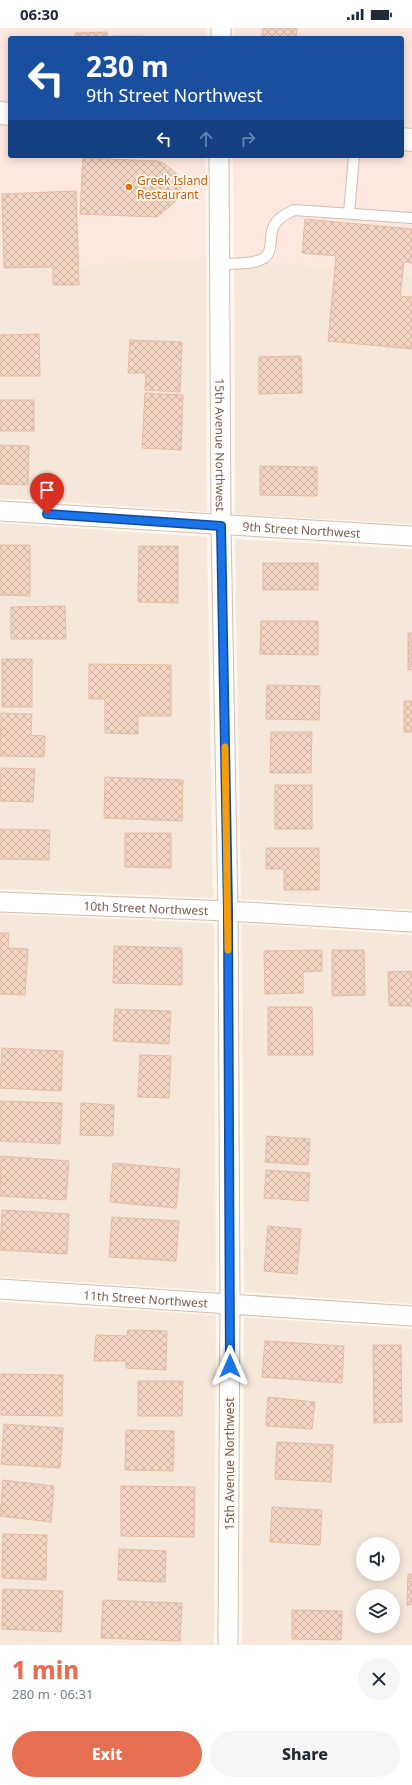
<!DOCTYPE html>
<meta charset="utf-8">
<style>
body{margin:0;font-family:"Noto Sans",sans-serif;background:#f6f6f7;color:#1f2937;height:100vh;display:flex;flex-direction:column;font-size:15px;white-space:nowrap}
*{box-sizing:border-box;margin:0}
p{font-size:13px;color:#747a83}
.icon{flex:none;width:22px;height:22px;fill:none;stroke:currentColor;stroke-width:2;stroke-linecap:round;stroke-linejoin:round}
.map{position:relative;height:1617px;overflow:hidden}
.sheet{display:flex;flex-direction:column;background:#fff;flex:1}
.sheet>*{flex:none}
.banner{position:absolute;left:8px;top:8px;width:396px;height:122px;border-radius:4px;box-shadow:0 2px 10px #0003;background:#1a4fa0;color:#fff;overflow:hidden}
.controls{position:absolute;left:356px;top:1509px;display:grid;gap:8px}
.controls a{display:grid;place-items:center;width:44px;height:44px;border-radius:50%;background:#fff;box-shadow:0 2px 10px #0003;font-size:20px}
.pin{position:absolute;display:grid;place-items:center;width:34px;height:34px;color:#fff;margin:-41px -17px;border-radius:50% 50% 50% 0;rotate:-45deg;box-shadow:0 0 4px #0007}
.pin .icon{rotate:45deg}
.me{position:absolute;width:44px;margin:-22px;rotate:0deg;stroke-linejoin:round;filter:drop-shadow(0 0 3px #0008)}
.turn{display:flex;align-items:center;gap:14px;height:84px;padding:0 12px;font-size:18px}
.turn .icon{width:52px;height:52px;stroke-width:2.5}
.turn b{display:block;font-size:28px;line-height:34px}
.lanes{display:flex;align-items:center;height:38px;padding:0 12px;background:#0003;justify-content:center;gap:20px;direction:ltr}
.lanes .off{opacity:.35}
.round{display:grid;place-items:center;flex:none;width:42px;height:42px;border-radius:21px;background:#f6f6f7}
.head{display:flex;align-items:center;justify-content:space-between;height:68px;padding:0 12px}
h1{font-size:24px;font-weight:800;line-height:30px;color:#e76f51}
.button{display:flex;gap:8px;margin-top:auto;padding:8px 12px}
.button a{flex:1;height:46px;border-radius:24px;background:#e76f51;color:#fff;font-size:16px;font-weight:800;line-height:46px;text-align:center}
.button a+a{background:#f6f6f7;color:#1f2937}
.status{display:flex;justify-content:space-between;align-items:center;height:28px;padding:0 20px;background:#fff;direction:ltr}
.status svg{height:11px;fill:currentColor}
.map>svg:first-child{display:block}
.residential{fill:#f5e8da;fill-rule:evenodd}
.commercial{fill:#fde8e0}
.building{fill:url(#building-cross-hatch);stroke:#e6bba3}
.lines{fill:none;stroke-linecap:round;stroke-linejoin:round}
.service-casing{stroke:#d1beb0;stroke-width:12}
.minor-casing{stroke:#d1beb0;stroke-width:21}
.secondary-casing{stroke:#d6c0b0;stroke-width:24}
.service{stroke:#fff;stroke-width:10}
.minor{stroke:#fff;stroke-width:19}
.secondary{stroke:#fff;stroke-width:22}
.route-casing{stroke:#114b97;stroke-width:10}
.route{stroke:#1a73e8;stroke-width:7}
.slow{stroke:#f59e0b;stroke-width:7}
.food-dot{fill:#e8710a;stroke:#fffaf3;stroke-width:1.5}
.labels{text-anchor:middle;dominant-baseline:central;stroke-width:3.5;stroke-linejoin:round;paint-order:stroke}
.food-label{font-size:12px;fill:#c56008;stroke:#fffaf3;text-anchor:start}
.street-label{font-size:12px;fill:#7a5c4d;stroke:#fffaf3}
</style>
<div class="status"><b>06:30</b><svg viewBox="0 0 49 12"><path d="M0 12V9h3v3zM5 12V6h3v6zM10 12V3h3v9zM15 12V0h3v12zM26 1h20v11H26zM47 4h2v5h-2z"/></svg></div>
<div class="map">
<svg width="412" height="1617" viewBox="0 0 412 1617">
<defs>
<pattern id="building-cross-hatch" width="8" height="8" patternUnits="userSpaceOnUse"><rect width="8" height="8" fill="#f3d5c3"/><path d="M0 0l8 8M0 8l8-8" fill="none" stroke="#cab0a1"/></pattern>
</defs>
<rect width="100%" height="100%" fill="#fdf6ec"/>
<g class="residential">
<polygon points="206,229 207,484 0,470 0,242"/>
<polygon points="234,230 412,247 412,496 235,486"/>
<polygon points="0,495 207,509 213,870 0,861"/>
<polygon points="235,511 412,521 412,882 241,871"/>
<polygon points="0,886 214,895 216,1263 0,1249"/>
<polygon points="242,896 412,907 412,1276 244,1264"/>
<polygon points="0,1274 216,1287 214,1617 0,1617"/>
<path d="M 244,1289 L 412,1301 L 412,1617 L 242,1617 ZM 363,1516 L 393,1516 L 393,1546 L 363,1546 ZM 363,1568 L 393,1568 L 393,1598 L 363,1598 Z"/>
</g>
<g class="commercial">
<polygon points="0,0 207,0 207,10 10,10 10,73 0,73"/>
<polygon points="235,0 412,0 412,100 402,99 402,10 235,10"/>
<polygon points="0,97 10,98 10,128 205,128 206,229 0,242"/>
<polygon points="402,124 412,124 412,247 234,230 233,128 402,128"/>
</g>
<g class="building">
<polygon points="263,0 297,0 296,10 262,10"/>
<polygon points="107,4 107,10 75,10 75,5"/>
<rect x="113" y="8" width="29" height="2"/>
<polygon points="83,130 158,133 165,136 178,147 181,155 180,165 175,174 157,189 80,186"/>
<polygon points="76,163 79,257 53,257 53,239 4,240 2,166"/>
<polygon points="305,191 412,201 412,235 404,234 400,268 412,269 412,321 328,313 336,228 302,225"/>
<polygon points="39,306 40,348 0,348 0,307"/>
<polygon points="130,312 182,314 180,364 145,362 146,345 128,345"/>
<polygon points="301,328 302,365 259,366 259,329"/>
<polygon points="145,365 183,367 181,422 142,420"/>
<rect x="0" y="372" width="34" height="31"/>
<polygon points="0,417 29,418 28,457 0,456"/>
<polygon points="260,438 317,439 317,468 260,467"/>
<polygon points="0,517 30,517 30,568 0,567"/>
<polygon points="139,518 178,518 178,575 138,574"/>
<rect x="263" y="535" width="55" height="27"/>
<polygon points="65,578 66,611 11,611 11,579"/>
<polygon points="261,593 318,593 318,627 260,626"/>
<rect x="408" y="605" width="4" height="37"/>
<rect x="2" y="631" width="30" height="48"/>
<polygon points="89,636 171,637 171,688 138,688 138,706 105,705 105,671 89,671"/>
<polygon points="267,657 320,658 319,692 266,691"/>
<rect x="404" y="673" width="8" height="31"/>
<polygon points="1,685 32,686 31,707 45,708 44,729 0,728"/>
<polygon points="271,704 312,704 311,745 270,745"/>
<polygon points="1,740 35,741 33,774 0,773"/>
<polygon points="105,749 183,752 182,793 104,790"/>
<rect x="275" y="757" width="37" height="44"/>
<polygon points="0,801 50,802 49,832 0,831"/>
<polygon points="125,805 171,805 171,840 125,839"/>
<polygon points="266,820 319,820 319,862 284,862 284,841 266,841"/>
<polygon points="0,905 9,905 8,920 28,921 25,967 0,966"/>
<polygon points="114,918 182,920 182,957 113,955"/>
<polygon points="322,922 322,943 303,944 303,965 265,966 264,923"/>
<polygon points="332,922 364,922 365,967 332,968"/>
<polygon points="412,943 412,978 389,978 388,944"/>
<polygon points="268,979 312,979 313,1027 268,1027"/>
<polygon points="115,981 171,983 169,1016 113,1013"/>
<polygon points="2,1020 63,1023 61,1063 0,1060"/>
<polygon points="140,1027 171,1028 169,1070 138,1069"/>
<polygon points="0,1073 62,1075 60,1116 0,1113"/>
<polygon points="81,1075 114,1077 113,1108 80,1107"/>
<polygon points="267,1108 310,1111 308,1137 265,1134"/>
<polygon points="1,1128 69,1133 66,1172 0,1168"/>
<polygon points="113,1135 180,1141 176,1180 110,1174"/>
<polygon points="266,1142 310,1145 308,1173 264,1170"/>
<polygon points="2,1182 69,1186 67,1226 0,1222"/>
<polygon points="112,1189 179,1193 176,1233 109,1229"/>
<polygon points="268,1198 301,1201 297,1246 264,1243"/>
<polygon points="128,1302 167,1303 166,1342 126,1340 126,1333 94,1333 96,1307 127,1308"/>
<polygon points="265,1313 344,1318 342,1355 262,1349"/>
<polygon points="373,1317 401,1317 402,1394 374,1395"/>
<polygon points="1,1346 63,1347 62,1388 1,1387"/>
<polygon points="138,1353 183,1353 182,1388 138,1388"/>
<polygon points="268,1369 315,1374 312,1401 266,1398"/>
<polygon points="4,1396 63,1400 60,1440 1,1436"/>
<polygon points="126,1402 174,1403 173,1443 125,1442"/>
<polygon points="277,1414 333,1417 331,1454 275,1451"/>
<polygon points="3,1452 54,1458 51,1494 0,1488"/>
<polygon points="121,1458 195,1459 194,1509 121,1508"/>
<polygon points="272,1479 322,1482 320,1517 270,1514"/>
<polygon points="3,1506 47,1507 46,1552 2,1550"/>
<polygon points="119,1521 166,1523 165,1554 118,1552"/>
<polygon points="408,1546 412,1546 412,1577 407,1577"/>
<polygon points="3,1561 63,1563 61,1604 2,1601"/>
<polygon points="103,1572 182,1575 180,1613 101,1610"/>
<polygon points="292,1582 342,1583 341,1612 292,1611"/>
</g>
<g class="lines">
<g class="service-casing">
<g id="service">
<polyline points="349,185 354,128"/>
<path d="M 220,236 C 231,235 246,237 257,233 C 276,228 268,212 273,200 C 276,191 286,186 294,182 L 412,190"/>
</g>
</g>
<g class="minor-casing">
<g id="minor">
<polyline points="221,0 221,10"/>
<path id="s1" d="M 219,128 L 221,498 L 228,883 L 230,1276 L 228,1617"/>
<path id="s2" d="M 0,483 L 412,508"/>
<path id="s3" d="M 0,874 L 228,883 L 412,894"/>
<path id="s4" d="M 0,1261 L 412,1288"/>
</g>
</g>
<g class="secondary-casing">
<g id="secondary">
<polyline points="0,85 10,86"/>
<polyline points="402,111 412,112"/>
</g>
</g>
<use href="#service" class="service"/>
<use href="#minor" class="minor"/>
<use href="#secondary" class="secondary"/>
</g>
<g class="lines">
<g class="route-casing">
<polyline id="route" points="47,486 221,498 228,883 230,1338"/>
</g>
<use href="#route" class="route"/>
<polyline class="slow" points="225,719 228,922"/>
</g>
<circle class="food-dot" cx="129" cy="159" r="4"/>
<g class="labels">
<g class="food-label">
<text x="137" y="152">Greek Island<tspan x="137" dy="14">Restaurant</tspan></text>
</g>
<g class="street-label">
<text stroke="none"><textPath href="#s1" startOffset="289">15th Avenue Northwest</textPath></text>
<text stroke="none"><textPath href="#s2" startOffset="302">9th Street Northwest</textPath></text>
<text stroke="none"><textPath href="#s3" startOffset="146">10th Street Northwest</textPath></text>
<text stroke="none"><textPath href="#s4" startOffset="146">11th Street Northwest</textPath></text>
<text transform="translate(229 1436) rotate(-90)">15th Avenue Northwest</text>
</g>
</g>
</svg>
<div class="controls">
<a><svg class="icon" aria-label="sound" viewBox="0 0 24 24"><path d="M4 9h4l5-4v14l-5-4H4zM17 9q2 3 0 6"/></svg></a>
<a><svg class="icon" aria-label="layers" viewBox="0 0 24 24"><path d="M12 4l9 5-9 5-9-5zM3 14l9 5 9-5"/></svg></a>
</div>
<div class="pin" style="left:47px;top:486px;background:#d93025"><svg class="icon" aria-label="arrive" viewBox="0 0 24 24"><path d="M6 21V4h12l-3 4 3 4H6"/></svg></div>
<svg class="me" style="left:230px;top:1338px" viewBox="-20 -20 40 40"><path d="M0-17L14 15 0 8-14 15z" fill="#1a73e8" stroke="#fff" stroke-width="4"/></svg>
<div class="banner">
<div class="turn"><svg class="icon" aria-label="left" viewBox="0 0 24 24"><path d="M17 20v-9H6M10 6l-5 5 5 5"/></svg><div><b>230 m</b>9th Street Northwest</div></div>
<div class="lanes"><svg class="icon" aria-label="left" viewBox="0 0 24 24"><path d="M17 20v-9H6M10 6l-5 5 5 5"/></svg><svg class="icon off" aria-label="ahead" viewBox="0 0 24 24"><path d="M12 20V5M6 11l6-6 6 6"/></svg><svg class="icon off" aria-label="right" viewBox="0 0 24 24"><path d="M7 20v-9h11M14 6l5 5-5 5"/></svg></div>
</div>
</div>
<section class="sheet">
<div class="head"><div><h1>1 min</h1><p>280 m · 06:31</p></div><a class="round"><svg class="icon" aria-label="close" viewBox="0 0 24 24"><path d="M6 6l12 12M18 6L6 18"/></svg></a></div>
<div class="button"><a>Exit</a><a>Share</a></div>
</section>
